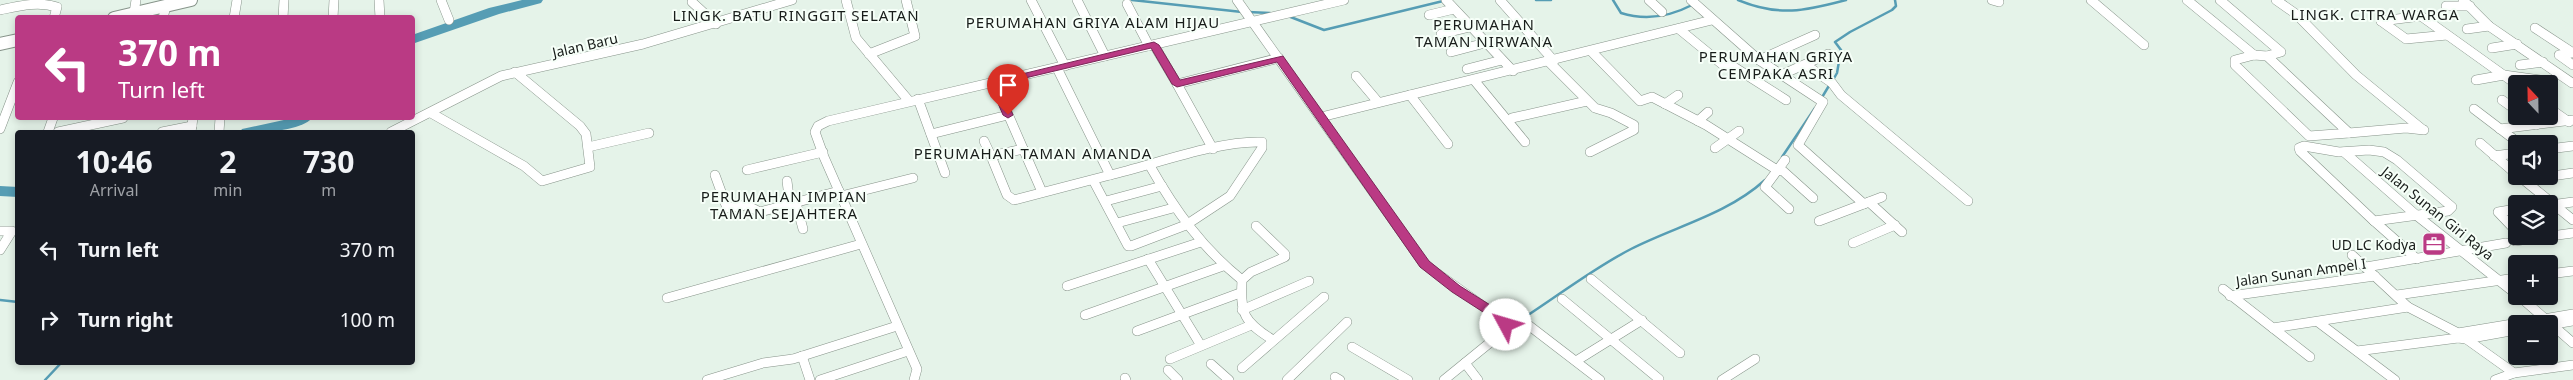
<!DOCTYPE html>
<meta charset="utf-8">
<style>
body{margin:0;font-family:"Noto Sans",sans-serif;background:#20242c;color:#f1f3f6;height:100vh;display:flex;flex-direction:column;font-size:19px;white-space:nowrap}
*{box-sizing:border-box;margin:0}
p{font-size:16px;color:#9ea1a6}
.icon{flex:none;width:28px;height:28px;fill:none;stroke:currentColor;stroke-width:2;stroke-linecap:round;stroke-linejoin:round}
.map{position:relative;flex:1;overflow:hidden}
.panel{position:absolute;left:15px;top:130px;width:400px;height:235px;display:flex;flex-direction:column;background:#171b24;border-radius:5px;box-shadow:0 2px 8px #0003}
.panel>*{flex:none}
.banner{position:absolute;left:15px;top:15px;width:400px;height:105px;border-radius:5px;box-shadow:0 2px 8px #0003;background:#ba3a84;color:#fff;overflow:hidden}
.needle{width:32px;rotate:338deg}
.controls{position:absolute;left:2508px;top:75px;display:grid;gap:10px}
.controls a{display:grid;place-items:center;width:50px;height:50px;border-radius:5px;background:#171b24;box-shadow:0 2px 8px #0003;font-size:25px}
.pin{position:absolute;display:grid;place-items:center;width:42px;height:42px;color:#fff;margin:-51px -21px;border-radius:50% 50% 50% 0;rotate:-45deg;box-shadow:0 0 5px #0007}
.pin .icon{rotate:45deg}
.me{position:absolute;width:55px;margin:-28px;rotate:309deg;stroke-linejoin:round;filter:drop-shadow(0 0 4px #0008)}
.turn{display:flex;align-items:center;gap:18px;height:105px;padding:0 20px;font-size:22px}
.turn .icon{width:65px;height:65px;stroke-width:2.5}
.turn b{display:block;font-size:35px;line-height:42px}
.eta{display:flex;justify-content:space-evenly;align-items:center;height:85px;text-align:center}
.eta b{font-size:30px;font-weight:700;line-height:35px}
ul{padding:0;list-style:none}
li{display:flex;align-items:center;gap:15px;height:70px;padding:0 20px}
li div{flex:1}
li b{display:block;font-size:19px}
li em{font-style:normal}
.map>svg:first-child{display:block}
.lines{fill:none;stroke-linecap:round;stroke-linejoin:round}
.stream{stroke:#569db4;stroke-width:2.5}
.river{fill:#569db4;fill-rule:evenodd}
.street-casing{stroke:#87948a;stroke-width:10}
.secondary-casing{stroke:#87948a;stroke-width:14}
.street{stroke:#fff;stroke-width:9}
.secondary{stroke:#fff;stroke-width:12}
.route{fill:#ba3a84;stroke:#792656}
.labels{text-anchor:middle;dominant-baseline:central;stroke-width:4;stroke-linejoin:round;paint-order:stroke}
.street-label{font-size:14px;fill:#181d1a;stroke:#f6fff8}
.poi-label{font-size:14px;fill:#181d1a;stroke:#f6fff8;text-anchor:end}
.neighbourhood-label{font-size:15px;letter-spacing:1px;fill:#181d1a;stroke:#f6fff8}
</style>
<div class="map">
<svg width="2573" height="380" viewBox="0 0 2573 380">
<rect width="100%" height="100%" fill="#e5f3e9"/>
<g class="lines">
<g class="stream">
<polyline points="1132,0 1242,12"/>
<polyline points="1536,0 1551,0"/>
<path d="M 1613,0 L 1621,13 C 1646,21 1669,17 1692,5"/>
<path d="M 1738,0 C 1779,17 1805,11 1846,0"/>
<polyline points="1248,12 1270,13"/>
<polyline points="1288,16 1324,30 1443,1"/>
<polyline points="1833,80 1837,73 1841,50 1835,42 1850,32 1892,10 1896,6 1895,0"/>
<polyline points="1821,99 1830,84"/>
<polyline points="1782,157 1815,108"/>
<polyline points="0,300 18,302"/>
<path d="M 1522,319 C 1558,296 1592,269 1631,249 C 1676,226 1726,215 1765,180"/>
<polyline points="45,380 62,362"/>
</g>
<g class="river">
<polygon points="522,0 543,0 541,3 499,14 412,44 412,35 489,8"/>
<path d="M 293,118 L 312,118 C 302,131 255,134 240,132 L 242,129 Z"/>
<polygon points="0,186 18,187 18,197 0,196"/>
</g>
<g class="street-casing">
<g id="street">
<polyline points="379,0 380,18"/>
<polyline points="441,0 449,20"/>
<polyline points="846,0 856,38 909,101"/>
<polyline points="1031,0 1065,66"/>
<polyline points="1077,0 1105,56"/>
<polyline points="1237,0 1424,264 1504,321 1506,326 1503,332 1444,380"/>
<polyline points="1446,0 1513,71"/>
<polyline points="1500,0 1554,61"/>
<polyline points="1649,0 1662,12"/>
<polyline points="1691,0 1759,60 1823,102 1798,145 1864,204"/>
<polyline points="1992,0 1999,2"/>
<polyline points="2091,0 2144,45"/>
<polyline points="2187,0 2254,55"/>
<polyline points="2220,0 2281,52 2267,56"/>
<polyline points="2276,0 2296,14 2356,75 2422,129"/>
<polyline points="2463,0 2489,26 2572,83"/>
<polyline points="692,2 716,24"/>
<polyline points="1127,4 1149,46"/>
<polyline points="2446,6 2470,6"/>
<path d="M 0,10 C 19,6 38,1 57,7 L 54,18"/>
<polyline points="134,13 136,0"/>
<polyline points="1429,15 1454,9"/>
<polyline points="163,18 166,6"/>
<polyline points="234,18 237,0"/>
<polyline points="283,18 284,0"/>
<polyline points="333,18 334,0"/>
<polyline points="2381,21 2421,16 2516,84"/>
<polyline points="2381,21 2406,39 2447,35"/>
<polyline points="2535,28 2573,53"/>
<polyline points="1679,29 1723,65 1734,67 1786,100"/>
<polyline points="2467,29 2489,26"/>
<polyline points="1441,34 1470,27"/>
<polyline points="1154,45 1177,84"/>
<polyline points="2492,48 2517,44"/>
<polyline points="1591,51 1640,101 1652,97 1706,125 1777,170 1783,171 1813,198"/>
<polyline points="1451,52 1485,43"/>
<polyline points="2571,53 2559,55 2573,65"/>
<polyline points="869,54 915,36 906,0"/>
<polygon points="2254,55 2267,56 2349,133 2309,136 2235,65 2235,60"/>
<polyline points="1759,60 1815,35"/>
<polyline points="1549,62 1595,108 1611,113 1634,125 1634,130 1590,152"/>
<polyline points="1806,65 1832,83 1841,95 1968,201"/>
<polyline points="2520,65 2543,62"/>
<path d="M 1057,68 L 1110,175 C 1153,165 1219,140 1262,142 L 1262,148 L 1230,196 L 1186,225 L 1131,246 L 1128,246 L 1093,180"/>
<polyline points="1467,69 1502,60"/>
<polyline points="1781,75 1828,54"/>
<polyline points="1356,76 1378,102"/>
<polyline points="1474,80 1525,142"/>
<polyline points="2476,80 2504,75 2540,80"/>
<polyline points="994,82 1042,192"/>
<polyline points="1410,95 1448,144"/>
<polyline points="918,99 945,173"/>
<polyline points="2502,100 2516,110"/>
<polyline points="1665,104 1678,95"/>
<polyline points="2549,108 2569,122"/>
<polyline points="2474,109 2520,144"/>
<polyline points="431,113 524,166 542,181 590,167 586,134 580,126 515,72"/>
<polyline points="2524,116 2536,125"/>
<polyline points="1321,117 1712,20"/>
<polyline points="1512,118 1587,101"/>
<polyline points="1698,121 1708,112"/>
<polyline points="0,129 18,82"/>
<polyline points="2500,129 2573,120"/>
<polyline points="48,132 53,118"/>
<polyline points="58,132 123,118"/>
<polyline points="162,132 192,126"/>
<polyline points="191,132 193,118"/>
<polyline points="219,132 220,118"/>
<polyline points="391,132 501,76 643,44 792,0"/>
<polyline points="2349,133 2406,128 2424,130"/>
<polyline points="931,134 1008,115"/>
<polyline points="984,141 991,156"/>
<polyline points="2480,143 2516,174"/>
<polygon points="2304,146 2339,152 2369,150 2384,152 2397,160 2452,207 2448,211 2374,221 2300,151 2299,148"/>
<polyline points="588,147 649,133"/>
<polyline points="1715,148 1739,131"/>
<polyline points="1023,149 991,156 1007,195 1014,200 1110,175"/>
<polyline points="1213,149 1177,84 1279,58"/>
<polyline points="2549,149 2573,146"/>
<polyline points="2344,152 2416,215 2516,294"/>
<polyline points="2494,156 2516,153"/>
<polyline points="1785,160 1765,187 1789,209"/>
<path d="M 1150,166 C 1175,210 1202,248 1242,280"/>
<polyline points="747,170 823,152"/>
<polyline points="715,175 727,208 746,205 760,212 839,191"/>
<polyline points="2519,176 2573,220"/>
<polyline points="2524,180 2573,173"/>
<polyline points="787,181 790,205"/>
<polyline points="841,196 913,178"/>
<polyline points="1106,201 1162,186"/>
<polyline points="1869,202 1902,232"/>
<polyline points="796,203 803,229"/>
<polyline points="2551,205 2573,202"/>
<polyline points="2516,209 2498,212 2516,231"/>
<polyline points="1819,221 1882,197"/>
<polyline points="2374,221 2417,259"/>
<polyline points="1117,223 1173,208"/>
<path d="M 1256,226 L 1285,254 L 1285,257 L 1251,272 L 1242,280 C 1240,314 1244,322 1273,340"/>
<polyline points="0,231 12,231 0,250"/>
<polyline points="2515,241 2573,233"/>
<polyline points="1853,243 1895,225"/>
<polyline points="2352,255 2408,307 2458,333 2514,373"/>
<polyline points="1148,259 1200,344"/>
<polyline points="2366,267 2506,243"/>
<polyline points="2549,274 2573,271"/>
<polyline points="1591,279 1680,353"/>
<polyline points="1067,286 1201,242"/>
<polyline points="2223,289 2310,357"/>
<polyline points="2397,295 2516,278"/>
<polyline points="2230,296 2375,276"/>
<polyline points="2519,296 2573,343"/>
<polyline points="667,298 861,244"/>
<polyline points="1562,299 1659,379"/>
<polyline points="1242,310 1309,281"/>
<polyline points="1085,315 1223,266"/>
<polyline points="1504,321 1517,319 1527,324 1600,380"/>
<polyline points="2318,322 2395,380"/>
<polyline points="2549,325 2573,321"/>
<polyline points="2273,328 2408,307"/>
<polyline points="2516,330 2466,339 2458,338 2458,333 2573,314"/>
<polyline points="1137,331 1240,293"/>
<polyline points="1352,347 1408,380"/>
<polyline points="2357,351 2458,338"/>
<polyline points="802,356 810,380"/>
<polyline points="1170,359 1249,326"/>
<polyline points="1576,361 1642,320"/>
<polyline points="1465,363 1478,380"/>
<polyline points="1211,364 1229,380"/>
<polyline points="1242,368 1324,297"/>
<polyline points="1168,370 1178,380"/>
<polyline points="1335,377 1340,380"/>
<polyline points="1125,378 1126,380"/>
<polyline points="707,380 763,363 793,359 897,326"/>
<polyline points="820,380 908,351"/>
<polyline points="914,380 917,369 824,157 815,132 818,126 828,121 1344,0"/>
<polyline points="1287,380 1347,322"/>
<polyline points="1722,380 1755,359"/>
<polyline points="2495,380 2514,373 2573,365"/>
</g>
</g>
<g class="secondary-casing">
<g id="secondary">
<polyline points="114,18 191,0"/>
<polyline points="0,44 18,40"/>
</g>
</g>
<use href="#street" class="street"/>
<use href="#secondary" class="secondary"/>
</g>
<polygon class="route" points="1154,42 1159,45 1180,80 1283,56 1429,261 1460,286 1506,315 1512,325 1510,328 1502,328 1497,321 1452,292 1420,267 1277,62 1177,87 1172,84 1151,48 1000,84 1013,115 1008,118 1003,115 989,82"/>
<defs>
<g id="office-square" transform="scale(1.25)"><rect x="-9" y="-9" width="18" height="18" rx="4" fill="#ba3a84" stroke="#f6fff8"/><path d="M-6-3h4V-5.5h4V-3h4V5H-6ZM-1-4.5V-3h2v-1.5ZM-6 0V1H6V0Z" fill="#fff"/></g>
</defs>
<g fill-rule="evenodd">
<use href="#office-square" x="2434" y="244"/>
</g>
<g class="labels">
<g class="street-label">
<text transform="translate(585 45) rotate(-13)">Jalan Baru</text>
<text transform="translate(2438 213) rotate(39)">Jalan Sunan Giri Raya</text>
<text transform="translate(2301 272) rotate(-8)">Jalan Sunan Ampel I</text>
</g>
<g class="poi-label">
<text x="2416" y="244">UD LC Kodya</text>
</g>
<g class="neighbourhood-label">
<text x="2375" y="14">LINGK. CITRA WARGA</text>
<text x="796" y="15">LINGK. BATU RINGGIT SELATAN</text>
<text x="1093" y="22">PERUMAHAN GRIYA ALAM HIJAU</text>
<text x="1484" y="24">PERUMAHAN<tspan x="1484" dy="17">TAMAN NIRWANA</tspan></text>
<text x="1776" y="56">PERUMAHAN GRIYA<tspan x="1776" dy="17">CEMPAKA ASRI</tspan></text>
<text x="1033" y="153">PERUMAHAN TAMAN AMANDA</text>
<text x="784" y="196">PERUMAHAN IMPIAN<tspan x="784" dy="17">TAMAN SEJAHTERA</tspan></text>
</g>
</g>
</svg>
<div class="controls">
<a><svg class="needle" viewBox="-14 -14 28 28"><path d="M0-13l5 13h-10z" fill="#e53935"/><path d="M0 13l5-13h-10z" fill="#9ea1a6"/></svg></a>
<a><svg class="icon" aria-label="sound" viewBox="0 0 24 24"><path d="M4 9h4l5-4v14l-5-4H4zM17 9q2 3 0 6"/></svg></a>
<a><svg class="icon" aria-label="layers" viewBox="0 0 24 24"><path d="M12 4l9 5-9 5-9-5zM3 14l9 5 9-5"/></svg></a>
<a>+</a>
<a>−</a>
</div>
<div class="pin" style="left:1008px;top:115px;background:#d93025"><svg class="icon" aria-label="arrive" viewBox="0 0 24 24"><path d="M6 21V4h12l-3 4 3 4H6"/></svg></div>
<svg class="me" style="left:1506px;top:325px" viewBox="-20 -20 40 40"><circle r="19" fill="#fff"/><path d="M0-13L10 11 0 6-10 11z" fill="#ba3a84"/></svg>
<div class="banner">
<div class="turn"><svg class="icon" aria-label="left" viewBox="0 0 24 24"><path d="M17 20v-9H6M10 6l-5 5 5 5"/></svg><div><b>370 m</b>Turn left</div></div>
</div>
<section class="panel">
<div class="eta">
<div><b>10:46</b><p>Arrival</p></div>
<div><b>2</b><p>min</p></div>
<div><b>730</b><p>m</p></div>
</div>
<ul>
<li><svg class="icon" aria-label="left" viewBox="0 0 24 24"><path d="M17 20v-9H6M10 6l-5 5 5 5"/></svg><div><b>Turn left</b></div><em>370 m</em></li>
<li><svg class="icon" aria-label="right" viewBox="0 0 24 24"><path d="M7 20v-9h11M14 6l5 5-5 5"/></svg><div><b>Turn right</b></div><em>100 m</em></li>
</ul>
</section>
</div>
